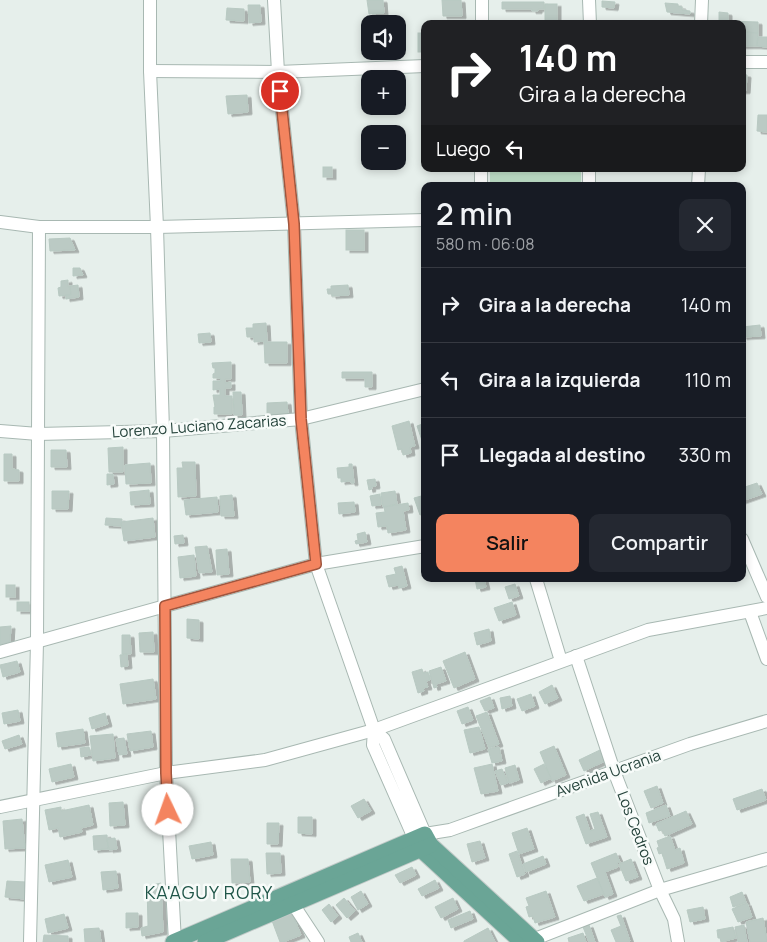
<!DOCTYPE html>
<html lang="es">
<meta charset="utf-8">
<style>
body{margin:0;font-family:Manrope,sans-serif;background:#242831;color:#f1f3f6;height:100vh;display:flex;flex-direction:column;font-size:19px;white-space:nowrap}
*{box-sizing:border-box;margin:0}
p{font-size:16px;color:#9ea1a6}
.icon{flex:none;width:28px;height:28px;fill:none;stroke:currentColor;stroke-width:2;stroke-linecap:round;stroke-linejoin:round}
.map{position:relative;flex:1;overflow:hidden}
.details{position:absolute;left:421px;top:182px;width:325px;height:400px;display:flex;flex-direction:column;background:#171b24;border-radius:10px;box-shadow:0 2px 8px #0003}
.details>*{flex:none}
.hud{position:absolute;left:421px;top:20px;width:325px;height:152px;border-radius:10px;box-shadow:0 2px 8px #0003;background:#202124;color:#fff;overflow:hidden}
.controls{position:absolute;left:361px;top:15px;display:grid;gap:10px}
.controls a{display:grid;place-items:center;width:45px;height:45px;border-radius:10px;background:#171b24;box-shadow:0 2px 8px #0003;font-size:25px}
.pin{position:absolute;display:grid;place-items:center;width:42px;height:42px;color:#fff;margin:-21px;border:2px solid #fff;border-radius:50%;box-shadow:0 1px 5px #0007}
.me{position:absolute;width:55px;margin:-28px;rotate:357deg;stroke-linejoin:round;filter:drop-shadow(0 0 4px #0008)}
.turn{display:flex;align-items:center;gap:18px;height:105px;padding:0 15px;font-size:22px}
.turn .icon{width:65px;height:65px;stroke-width:2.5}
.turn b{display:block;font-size:35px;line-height:42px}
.then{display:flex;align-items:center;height:48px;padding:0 15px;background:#0003;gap:10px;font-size:19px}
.round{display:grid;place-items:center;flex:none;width:52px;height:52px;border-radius:10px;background:#242831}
.summary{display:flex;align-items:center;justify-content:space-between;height:85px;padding:0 15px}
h1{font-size:30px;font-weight:600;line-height:38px}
.cta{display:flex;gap:10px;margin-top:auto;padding:10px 15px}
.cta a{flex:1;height:58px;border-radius:10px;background:#f4845f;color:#111;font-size:20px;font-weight:600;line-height:58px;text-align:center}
.cta a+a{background:#242831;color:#f1f3f6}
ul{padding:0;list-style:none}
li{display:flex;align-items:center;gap:15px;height:75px;padding:0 15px;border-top:1px solid #363941}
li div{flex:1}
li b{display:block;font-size:19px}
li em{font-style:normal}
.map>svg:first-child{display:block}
.green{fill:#bfe0c8}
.building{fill:#bbcac4;stroke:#b8c9c2;filter:url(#shadow)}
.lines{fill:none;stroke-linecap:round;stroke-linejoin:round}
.minor-casing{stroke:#a8b8b2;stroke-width:14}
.major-casing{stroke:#c2cac8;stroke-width:17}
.minor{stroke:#fff;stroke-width:12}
.major{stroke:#6aa596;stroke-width:15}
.route-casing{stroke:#9f563e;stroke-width:12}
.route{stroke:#f4845f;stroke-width:9}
.labels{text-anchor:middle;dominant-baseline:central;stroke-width:5;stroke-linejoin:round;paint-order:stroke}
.street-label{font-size:15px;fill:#24423a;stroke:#f7fbf9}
.quarter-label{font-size:18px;letter-spacing:1px;fill:#1f5548;stroke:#f7fbf9}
</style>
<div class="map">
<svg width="767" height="942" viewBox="0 0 767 942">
<defs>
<filter id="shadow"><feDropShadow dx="4" dy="2.5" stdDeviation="0" flood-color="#0004"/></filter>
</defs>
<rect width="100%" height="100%" fill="#e6efeb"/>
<rect class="green" x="490" y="169" width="91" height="17"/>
<g class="building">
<polygon points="367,0 383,0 384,13 369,14"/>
<polygon points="442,0 461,0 462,16 443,16"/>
<polygon points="602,1 615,2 614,8 602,7"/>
<polygon points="502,2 544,2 544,9 538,9 538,11 532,11 532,9 502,9"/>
<polygon points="665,3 678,4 678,6 682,7 682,10 690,11 690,14 667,12"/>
<rect x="545" y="4" width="12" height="18"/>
<polygon points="248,5 260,5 261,22 249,23"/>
<polygon points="227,8 244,9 244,21 226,20"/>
<polygon points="719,12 728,13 728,21 719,20"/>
<polygon points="728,21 758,22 758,33 742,32 742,24 728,24"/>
<polygon points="742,32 758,33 757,46 742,46"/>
<rect x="418" y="33" width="7" height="19"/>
<polygon points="758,37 767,37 767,47 757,46"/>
<polygon points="742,74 747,75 746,91 742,91"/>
<polygon points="247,95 248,112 228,114 226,96"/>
<polygon points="758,115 767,115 767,132 757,131"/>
<rect x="323" y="167" width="9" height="10"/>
<rect x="346" y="230" width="18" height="20"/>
<polygon points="70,238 75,250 50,251 49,239"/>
<polygon points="73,268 80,268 83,275 73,276"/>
<polygon points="68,280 68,287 70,286 71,295 59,296 58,288 61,287 61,281"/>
<polygon points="78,285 79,297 66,299 66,295 71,295 70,286"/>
<polygon points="348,285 349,295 332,296 332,294 328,294 327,289 331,289 331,286"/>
<polygon points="266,323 267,341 254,342 254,337 247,337 246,328 253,328 253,324"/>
<polygon points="760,325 761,336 743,337 742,327"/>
<polygon points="210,333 211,342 199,343 198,334"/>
<polygon points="264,342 287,342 287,363 265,363"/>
<polygon points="231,362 231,379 225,379 225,383 231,382 231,388 225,388 225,396 232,396 232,414 214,414 214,407 215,407 213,395 220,395 220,389 213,390 213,381 221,381 220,378 213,378 213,374 215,373 215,368 213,368 212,363"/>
<polygon points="342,372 372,372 372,387 365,387 365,378 342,378"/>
<polygon points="233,392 241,392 242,415 234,415"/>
<polygon points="287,402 288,415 267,416 267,403"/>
<polygon points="409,421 415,446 410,447 411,453 403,455 402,449 398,450 392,426"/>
<polygon points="425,423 425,449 417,426"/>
<polygon points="123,447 123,472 109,472 108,448"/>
<polygon points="51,450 66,450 67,467 51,467"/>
<polygon points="4,454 12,454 12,469 19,470 19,481 4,481"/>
<polygon points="182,462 195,462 196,496 178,497 177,468 183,468"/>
<polygon points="150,463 151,483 126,484 125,465"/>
<polygon points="349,464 352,464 354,483 351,483 351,481 341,482 341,478 338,478 337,468 349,467"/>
<polygon points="107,474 113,474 114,484 107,485"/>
<polygon points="375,479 376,486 371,487 372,489 369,490 367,480"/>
<polygon points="757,483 762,494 742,501 742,488"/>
<polygon points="149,490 150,504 131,505 130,492"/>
<polygon points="52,491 69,491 68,509 52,509"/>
<polygon points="395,491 397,504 383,507 381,493"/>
<polygon points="380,494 381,505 372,506 370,496"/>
<polygon points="232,495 234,516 221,516 220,496"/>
<polygon points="425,495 425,513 420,515 414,498"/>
<polygon points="217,497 218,512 186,515 184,500"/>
<polygon points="354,502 355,512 339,514 338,503"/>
<polygon points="408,503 409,510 403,511 406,530 388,533 387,526 378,527 376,513 385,512 384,507"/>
<polygon points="106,518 122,519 121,526 105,525"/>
<polygon points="153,518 155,537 124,541 121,522"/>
<polygon points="365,532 367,542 356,544 355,541 358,540 357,534"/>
<polygon points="183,535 184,543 175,544 174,536"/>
<polygon points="207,546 212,572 199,573 195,547"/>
<polygon points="227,549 229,574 217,575 216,550"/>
<polygon points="194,555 196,576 180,578 178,557"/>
<polygon points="402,566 407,586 399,588 398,585 389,587 386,576 396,574 394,568"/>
<polygon points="475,579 484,579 486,587 477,589"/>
<polygon points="515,584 519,596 509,599 505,587"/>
<rect x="6" y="585" width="9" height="12"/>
<rect x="17" y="602" width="12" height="9"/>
<polygon points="512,602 516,615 499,621 494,608"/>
<polygon points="187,619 199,620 199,639 187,638"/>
<polygon points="11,626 10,642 0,645 0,627"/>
<polygon points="489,629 491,641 477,645 474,633"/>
<polygon points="153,632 154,652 140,652 139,633"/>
<polygon points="122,635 130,635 131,654 122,654"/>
<polygon points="465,652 475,679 454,688 443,661"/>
<polygon points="127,654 128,666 121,667 120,655"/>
<polygon points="17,661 20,672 3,677 0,665"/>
<polygon points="441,667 446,681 436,684 437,687 434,688 429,671"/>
<polygon points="422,669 423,673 428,672 430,680 426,681 428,687 423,688 424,691 418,693 412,672"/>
<polygon points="153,679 156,699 123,704 120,684"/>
<polygon points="552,685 558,698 545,704 539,692"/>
<polygon points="531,694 535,706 522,711 517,699"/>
<polygon points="510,696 512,706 502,709 500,698"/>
<polygon points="490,697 494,708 485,711 480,701"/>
<polygon points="468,707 473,720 462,724 457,711"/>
<polygon points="18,710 20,721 4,724 2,713"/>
<polygon points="487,712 499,744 489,748 476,716"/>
<polygon points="105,713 108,724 92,729 89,718"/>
<polygon points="479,727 485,749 470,753 464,730"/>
<polygon points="83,729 85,743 58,747 56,733"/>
<polygon points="151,731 153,747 130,751 127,734"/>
<polygon points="113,734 115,758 93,761 90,736"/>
<polygon points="19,735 22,744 5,749 2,741"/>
<polygon points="124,738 127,754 119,755 116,739"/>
<polygon points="554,746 566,775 552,781 540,752"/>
<polygon points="89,747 91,755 81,757 80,748"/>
<polygon points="499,747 502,761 492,763 488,749"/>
<polygon points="602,749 607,760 584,771 579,760"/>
<polygon points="71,764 74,777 52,782 49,769"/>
<polygon points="492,764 498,791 481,794 474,768"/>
<polygon points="544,764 551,778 541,783 534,769"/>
<polygon points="515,765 519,780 509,783 505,768"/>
<polygon points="502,769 508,783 501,785 495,771"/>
<polygon points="657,786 663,803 651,808 644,791"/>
<polygon points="762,789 766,800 737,810 733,799"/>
<polygon points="364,799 371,811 358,818 351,806"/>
<polygon points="123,802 125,825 110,826 109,803"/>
<polygon points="89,805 93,825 81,828 82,832 60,837 58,828 49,830 45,810 61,807 61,811"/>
<polygon points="666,805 670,816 649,823 646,813"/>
<polygon points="686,811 692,824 665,836 662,830 659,831 656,824"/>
<polygon points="598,812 607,837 586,844 576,817 584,814 590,831 595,829 590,814"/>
<polygon points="298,817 312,817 312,834 298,833"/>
<polygon points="22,819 25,848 5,849 3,821"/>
<polygon points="267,823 279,823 278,844 267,844"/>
<polygon points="527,828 534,849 519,854 512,833"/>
<polygon points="107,835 108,849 94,850 93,836"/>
<polygon points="670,836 675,850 680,848 684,863 667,869 662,853 659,854 657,848 659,847 657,841"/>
<polygon points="115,838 117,849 109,850 107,839"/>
<polygon points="480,841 485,858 472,862 467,844"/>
<polygon points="211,842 213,855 192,859 189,846"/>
<polygon points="517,851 525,874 517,877 509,854"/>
<polygon points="266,853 280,853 281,873 267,874"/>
<polygon points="616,853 620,862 617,863 618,867 605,872 613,894 605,897 591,863"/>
<polygon points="543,856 546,864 526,872 523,864"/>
<polygon points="231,859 248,859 250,882 232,883"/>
<polygon points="631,859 638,877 626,881 619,864"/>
<polygon points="68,860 72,877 49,882 45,865"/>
<polygon points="412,867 416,875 400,883 395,875"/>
<polygon points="116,871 118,888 103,890 101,872"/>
<polygon points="597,878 604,894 584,901 577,886"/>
<polygon points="435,880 439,888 422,896 418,889"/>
<polygon points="7,881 26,882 25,899 5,897"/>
<polygon points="161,883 163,932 142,936 141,928 148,926 147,886"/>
<polygon points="361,891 368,904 358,910 351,897"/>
<polygon points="546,891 555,917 535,923 533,916 529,917 526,907 529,906 526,898"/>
<polygon points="742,892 746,902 733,907 730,897"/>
<polygon points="344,898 355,911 347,918 336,905"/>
<polygon points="453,898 458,909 441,918 435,907"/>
<polygon points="747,903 752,917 738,922 732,909"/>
<polygon points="329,904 338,916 331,922 322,910"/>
<polygon points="703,907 705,919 690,922 687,910"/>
<polygon points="291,911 301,935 283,942 280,942 271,918"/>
<polygon points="470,911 473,919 451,928 448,920"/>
<polygon points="126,913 138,913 138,927 126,928"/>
<polygon points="64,914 68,928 48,933 45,919"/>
<polygon points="621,915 630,941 627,942 616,942 611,930 621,926 617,916"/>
<polygon points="763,918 767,942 750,942 746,922"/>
<polygon points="589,925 595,942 589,942 583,927"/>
<polygon points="744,925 747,942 738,942 735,927"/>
<polygon points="733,927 736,938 721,942 720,938 718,938 717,930"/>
<polygon points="99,928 101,942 85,942 84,929"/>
<polygon points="488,928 495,942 464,942 464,941"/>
<polygon points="358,933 362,942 351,942 349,937"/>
<polygon points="583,933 586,942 569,942 568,938"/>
<polygon points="44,935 68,936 68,942 43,942"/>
</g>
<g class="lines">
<g class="minor-casing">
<g id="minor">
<polyline points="150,0 150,71 157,227 163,431 166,773 175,942"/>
<polyline points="274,0 278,72 294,224 301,419 316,564 374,730"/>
<polyline points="589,0 590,24"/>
<polyline points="482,24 482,0"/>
<polyline points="701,24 702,0"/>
<polyline points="742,62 767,62"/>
<polyline points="150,71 278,72 425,66"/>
<polyline points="481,186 481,169"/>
<polyline points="589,186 589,169"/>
<polyline points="698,186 699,169"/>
<polyline points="0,222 39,227 157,227 425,220"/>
<polyline points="0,431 38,434 163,431 301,419 425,389"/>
<polyline points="742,539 767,597"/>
<polyline points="536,579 561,661"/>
<polyline points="750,612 767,659"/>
<polyline points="0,652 316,564 425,546"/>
<polyline points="576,656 614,771 660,890 674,919 678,942"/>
<polyline points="0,807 166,773 265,760 374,730 648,630 767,608"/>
<polyline points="414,838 373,745 374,730 384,739 425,834 450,830 690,744 767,721"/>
<polyline points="290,895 293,904 318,942"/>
<polyline points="30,942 37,642 39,227"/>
<polyline points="527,942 660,890 767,859"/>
</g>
</g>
<g class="major-casing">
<g id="major">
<polyline points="416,841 421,850 521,942"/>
<polyline points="173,942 425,834 431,845 537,942"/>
<polyline points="205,942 431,845"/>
</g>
</g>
<use href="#minor" class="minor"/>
<use href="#major" class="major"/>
</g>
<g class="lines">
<g class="route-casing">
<polyline id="route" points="168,810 166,773 165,606 316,564 301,419 294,224 280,91"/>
</g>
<use href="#route" class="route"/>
</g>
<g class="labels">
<g class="street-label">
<text transform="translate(199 426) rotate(-4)">Lorenzo Luciano Zacarias</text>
<text transform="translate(608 773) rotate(-20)">Avenida Ucrania</text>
<text transform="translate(636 828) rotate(69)">Los Cedros</text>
</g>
<g class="quarter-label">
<text x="209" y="892">KA'AGUY RORY</text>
</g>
</g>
</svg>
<div class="controls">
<a><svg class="icon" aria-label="sound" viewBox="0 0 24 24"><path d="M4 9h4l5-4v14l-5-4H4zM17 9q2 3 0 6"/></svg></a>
<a>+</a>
<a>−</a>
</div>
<div class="pin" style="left:280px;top:91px;background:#d93025"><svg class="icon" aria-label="arrive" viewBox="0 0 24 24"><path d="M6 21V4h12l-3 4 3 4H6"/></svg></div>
<svg class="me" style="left:168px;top:810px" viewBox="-20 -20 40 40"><circle r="19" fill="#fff"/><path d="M0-13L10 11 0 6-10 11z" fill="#f4845f"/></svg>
<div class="hud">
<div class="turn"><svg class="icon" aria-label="right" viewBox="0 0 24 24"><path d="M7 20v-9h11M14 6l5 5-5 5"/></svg><div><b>140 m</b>Gira a la derecha</div></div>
<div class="then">Luego<svg class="icon" aria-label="left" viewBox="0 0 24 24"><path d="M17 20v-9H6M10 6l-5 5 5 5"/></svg></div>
</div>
<section class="details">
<div class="summary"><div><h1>2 min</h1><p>580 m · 06:08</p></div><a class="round"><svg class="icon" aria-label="close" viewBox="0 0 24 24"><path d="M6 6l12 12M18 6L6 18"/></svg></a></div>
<ul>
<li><svg class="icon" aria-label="right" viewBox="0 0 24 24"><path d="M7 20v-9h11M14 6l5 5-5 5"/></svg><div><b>Gira a la derecha</b></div><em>140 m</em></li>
<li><svg class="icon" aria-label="left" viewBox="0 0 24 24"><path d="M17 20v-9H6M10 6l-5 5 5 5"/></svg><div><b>Gira a la izquierda</b></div><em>110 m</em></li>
<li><svg class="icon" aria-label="arrive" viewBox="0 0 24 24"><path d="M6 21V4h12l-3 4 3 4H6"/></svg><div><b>Llegada al destino</b></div><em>330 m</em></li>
</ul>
<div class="cta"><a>Salir</a><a>Compartir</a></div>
</section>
</div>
